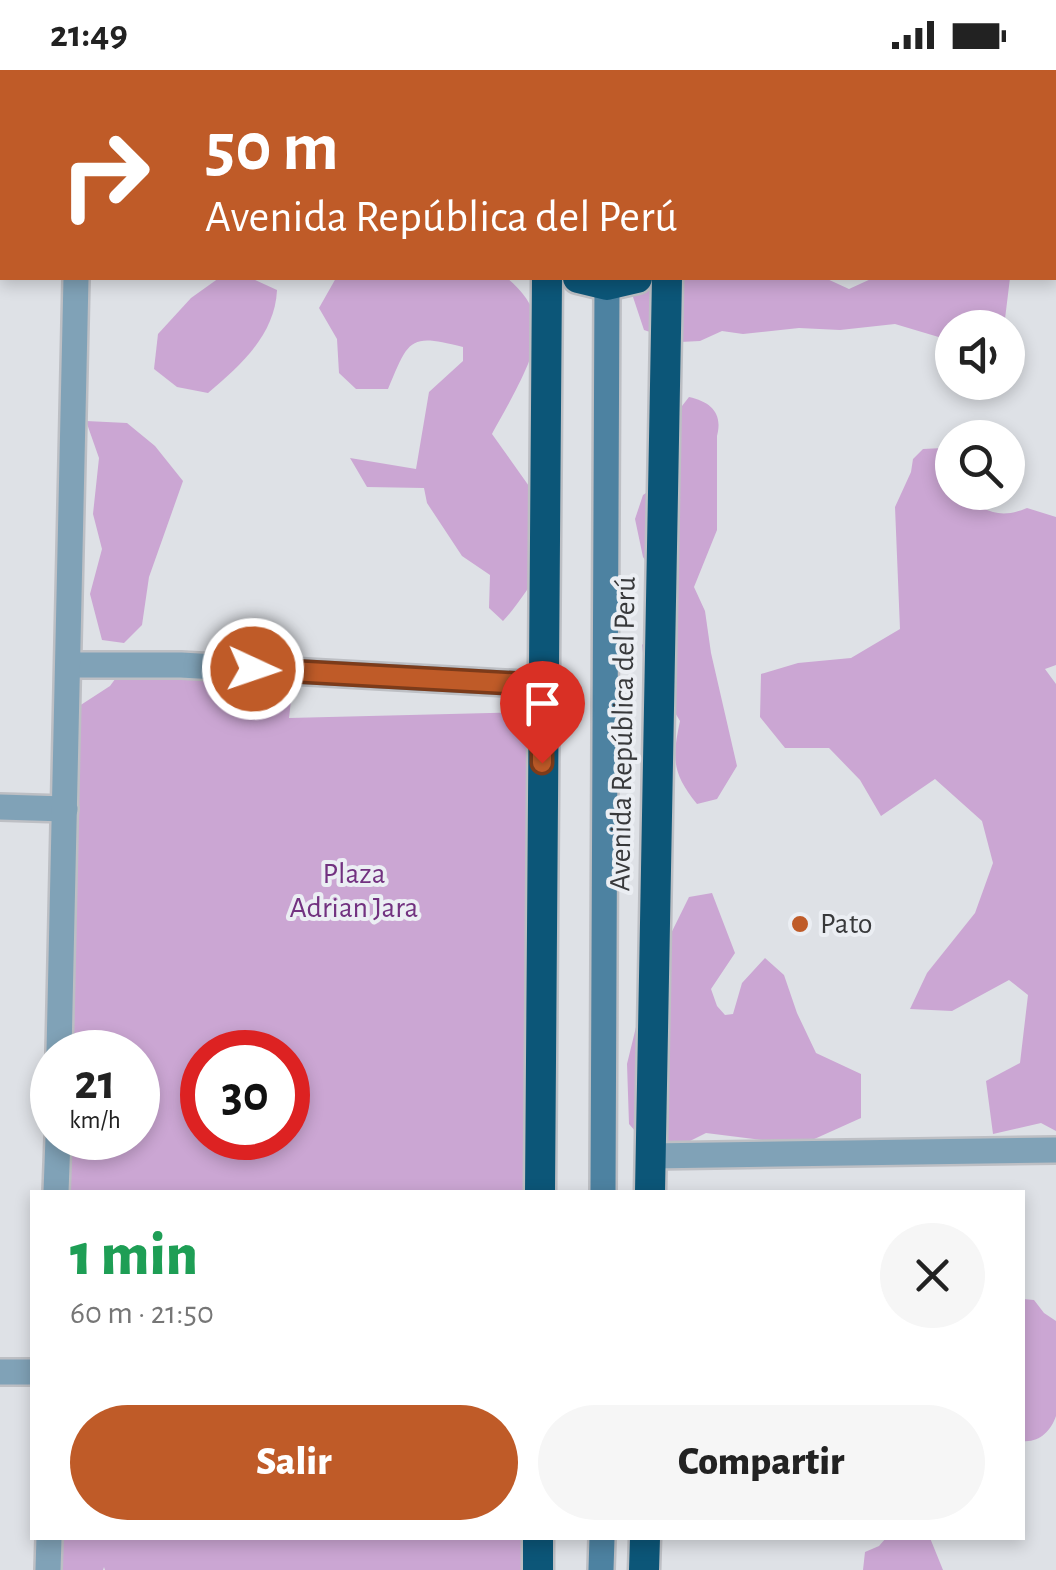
<!DOCTYPE html>
<html lang="es">
<meta charset="utf-8">
<style>
body{margin:0;font-family:"Alegreya Sans",sans-serif;background:#f6f6f6;color:#222;height:100vh;display:flex;flex-direction:column;font-size:38px;white-space:nowrap}
*{box-sizing:border-box;margin:0}
p{font-size:32px;color:#767676}
.icon{flex:none;width:55px;height:55px;fill:none;stroke:currentColor;stroke-width:2;stroke-linecap:round;stroke-linejoin:round}
.map{position:relative;flex:1;overflow:hidden}
.sheet{position:absolute;left:30px;top:1120px;width:995px;height:350px;display:flex;flex-direction:column;background:#fff;border-radius:0px;box-shadow:0 5px 15px #0003}
.sheet>*{flex:none}
.banner{position:absolute;left:0px;top:0px;width:1058px;height:210px;box-shadow:0 5px 15px #0003;background:#bf5b28;color:#fff;overflow:hidden}
.buttons{position:absolute;left:935px;top:240px;display:grid;gap:20px}
.buttons a{display:grid;place-items:center;width:90px;height:90px;border-radius:50%;background:#fff;box-shadow:0 5px 15px #0003;font-size:50px}
.speed{position:absolute;left:30px;top:960px;display:flex;gap:20px;font-size:50px;font-weight:700;text-align:center}
.speed>*{display:grid;place-content:center;width:130px;height:130px;border-radius:50%;background:#fff;box-shadow:0 5px 15px #0003;line-height:1}
.speed small{font-size:25px;font-weight:400}
.speed .limit{border:15px solid #d22;background:#fff;color:#111}
.pin{position:absolute;display:grid;place-items:center;width:85px;height:85px;color:#fff;margin:-102px -42px;border-radius:50% 50% 50% 0;rotate:-45deg;box-shadow:0 0 10px #0007}
.pin .icon{rotate:45deg}
.me{position:absolute;width:110px;margin:-55px;rotate:93deg;stroke-linejoin:round;filter:drop-shadow(0 0 8px #0008)}
.turn{display:flex;align-items:center;gap:35px;height:210px;padding:0 40px;font-size:45px}
.turn .icon{width:130px;height:130px;stroke-width:2.5}
.turn b{display:block;font-size:70px;line-height:85px}
.round{display:grid;place-items:center;flex:none;width:105px;height:105px;border-radius:52px;background:#f6f6f6}
.summary{display:flex;align-items:center;justify-content:space-between;height:170px;padding:0 40px}
h1{font-size:60px;font-weight:800;line-height:75px;color:#1e9e55}
.primary-button{display:flex;gap:20px;margin-top:auto;padding:20px 40px}
.primary-button a{flex:1;height:115px;border-radius:60px;background:#bf5b28;color:#fff;font-size:40px;font-weight:800;line-height:115px;text-align:center}
.primary-button a+a{background:#f6f6f6;color:#222}
.status{display:flex;justify-content:space-between;align-items:center;height:70px;padding:0 50px;background:#fff;direction:ltr}
.status svg{height:28px;fill:currentColor}
.map>svg:first-child{display:block}
.green{fill:#cba6d3;fill-rule:evenodd}
.lines{fill:none;stroke-linecap:round;stroke-linejoin:round}
.street-casing{stroke:#bdbfc4;stroke-width:30}
.secondary-casing{stroke:#bdbfc4;stroke-width:30}
.highway-casing{stroke:#bdbfc4;stroke-width:35}
.street{stroke:#80a2b7;stroke-width:25}
.secondary{stroke:#4d82a1;stroke-width:25}
.highway{stroke:#0c5678;stroke-width:30}
.route-casing{stroke:#7c3b1a;stroke-width:25}
.route{stroke:#bf5b28;stroke-width:18}
.poi-dot{fill:#bf5b28;stroke:#ebeef3;stroke-width:4}
.labels{text-anchor:middle;dominant-baseline:central;stroke-width:8;stroke-linejoin:round;paint-order:stroke}
.street-label{font-size:30px;fill:#38393b;stroke:#ebeef3}
.park-label{font-size:30px;fill:#723280;stroke:#ebeef3}
.poi-label{font-size:30px;fill:#38393b;stroke:#ebeef3;text-anchor:start}
</style>
<div class="status"><b>21:49</b><svg viewBox="0 0 49 12"><path d="M0 12V9h3v3zM5 12V6h3v6zM10 12V3h3v9zM15 12V0h3v12zM26 1h20v11H26zM47 4h2v5h-2z"/></svg></div>
<div class="map">
<svg width="1056" height="1500" viewBox="0 0 1056 1500">
<rect width="100%" height="100%" fill="#dee1e6"/>
<g class="green">
<path d="M 219,208 L 251,208 L 277,220 C 275,265 240,296 208,323 L 177,317 L 154,299 L 158,264 L 191,228 Z"/>
<path d="M 336,208 L 507,208 C 521,220 533,234 537,253 C 542,279 505,340 492,364 L 536,426 L 545,495 C 530,514 519,534 503,551 L 489,538 L 490,505 L 462,486 L 427,433 L 424,418 L 367,417 L 350,388 L 416,399 L 429,322 L 463,291 L 463,277 C 409,263 409,269 388,319 L 356,319 L 339,303 L 337,269 L 319,238 Z"/>
<polygon points="635,208 825,208 849,219 873,208 1010,208 1004,257 952,258 952,271 895,254 840,260 799,258 743,264 722,261 700,271 680,272 644,260 630,218"/>
<path d="M 689,327 C 711,332 723,343 717,366 L 717,460 L 694,517 L 705,541 L 711,583 L 737,696 L 717,729 L 697,734 C 672,703 672,689 680,651 L 644,591 L 642,575 L 668,547 L 667,521 L 643,487 L 635,449 L 643,425 L 664,411 L 675,345 Z"/>
<polygon points="86,351 127,353 155,376 183,411 149,507 142,555 124,573 102,570 90,524 102,479 93,444 99,388"/>
<path d="M 943,378 L 952,385 L 952,422 L 967,423 L 968,428 C 987,444 1004,448 1027,438 L 1056,447 L 1056,595 L 1045,599 L 1056,614 L 1056,1061 L 1041,1053 L 993,1064 L 986,1011 L 1020,993 L 1028,925 L 1009,910 L 952,941 L 910,939 L 927,903 L 975,843 L 993,793 L 982,751 L 935,709 L 881,746 L 860,710 L 829,678 L 785,678 L 760,647 L 761,604 L 798,593 L 851,588 L 900,559 L 895,437 L 911,402 L 913,389 L 923,379 Z"/>
<path d="M 121,601 L 293,613 L 289,648 L 530,642 L 529,1122 L 65,1122 L 66,1068 L 138,1068 L 138,982 L 67,982 L 73,640 L 110,616 ZM 202,982 L 288,982 L 288,1068 L 202,1068 Z"/>
<polygon points="712,823 735,883 711,919 717,936 725,945 733,944 742,913 765,888 784,905 797,943 816,983 861,1004 861,1048 801,1075 706,1063 658,1087 629,1054 627,994 647,912 689,827"/>
<path d="M 1023,1229 L 1034,1230 L 1044,1243 L 1056,1251 L 1056,1346 C 1051,1361 1039,1373 1022,1371 Z"/>
<polygon points="51,1468 528,1468 528,1500 105,1500 104,1497 103,1500 52,1500"/>
<polygon points="886,1468 930,1468 943,1500 863,1500 865,1482 879,1476"/>
</g>
<g class="lines">
<g class="street-casing">
<g id="street">
<polyline points="83,2 83,0"/>
<polyline points="0,168 2,168"/>
<polyline points="68,595 181,595 542,615"/>
<polyline points="0,737 65,739"/>
<polyline points="59,982 76,208"/>
<polyline points="650,1086 1056,1080"/>
<polyline points="56,1122 58,1068"/>
<polyline points="0,1302 32,1302"/>
<polyline points="48,1500 49,1468"/>
</g>
</g>
<g class="secondary-casing">
<g id="secondary">
<polyline points="607,2 607,0"/>
<polyline points="603,1122 607,215"/>
<polyline points="601,1500 602,1468"/>
</g>
</g>
<g class="highway-casing">
<g id="highway">
<polyline points="667,0 667,2"/>
<polyline points="549,2 549,0"/>
<polyline points="578,208 607,215 637,208"/>
<polyline points="540,1122 547,208"/>
<polyline points="650,1122 667,208"/>
<polyline points="538,1500 538,1468"/>
<polyline points="644,1500 645,1468"/>
</g>
</g>
<use href="#street" class="street"/>
<use href="#secondary" class="secondary"/>
<use href="#highway" class="highway"/>
</g>
<g class="lines">
<g class="route-casing">
<polyline id="route" points="253,599 542,615 542,693"/>
</g>
<use href="#route" class="route"/>
</g>
<circle class="poi-dot" cx="800" cy="854" r="10"/>
<g class="labels">
<g class="street-label">
<text transform="translate(623 664) rotate(-89)">Avenida República del Perú</text>
</g>
<g class="park-label">
<text x="354" y="804">Plaza<tspan x="354" dy="34">Adrian Jara</tspan></text>
</g>
<g class="poi-label">
<text x="820" y="854">Pato</text>
</g>
</g>
</svg>
<div class="buttons">
<a><svg class="icon" aria-label="sound" viewBox="0 0 24 24"><path d="M4 9h4l5-4v14l-5-4H4zM17 9q2 3 0 6"/></svg></a>
<a><svg class="icon" aria-label="search" viewBox="0 0 24 24"><circle cx="10" cy="10" r="6"/><path d="M15 15l6 6"/></svg></a>
</div>
<div class="speed"><div>21<small>km/h</small></div><div class="limit">30</div></div>
<div class="pin" style="left:542px;top:693px;background:#d93025"><svg class="icon" aria-label="arrive" viewBox="0 0 24 24"><path d="M6 21V4h12l-3 4 3 4H6"/></svg></div>
<svg class="me" style="left:253px;top:599px" viewBox="-20 -20 40 40"><circle r="17" fill="#bf5b28" stroke="#fff" stroke-width="3"/><path d="M0-11L8 9 0 5-8 9z" fill="#fff"/></svg>
<div class="banner">
<div class="turn"><svg class="icon" aria-label="right" viewBox="0 0 24 24"><path d="M7 20v-9h11M14 6l5 5-5 5"/></svg><div><b>50 m</b>Avenida República del Perú</div></div>
</div>
<section class="sheet">
<div class="summary"><div><h1>1 min</h1><p>60 m · 21:50</p></div><a class="round"><svg class="icon" aria-label="close" viewBox="0 0 24 24"><path d="M6 6l12 12M18 6L6 18"/></svg></a></div>
<div class="primary-button"><a>Salir</a><a>Compartir</a></div>
</section>
</div>
